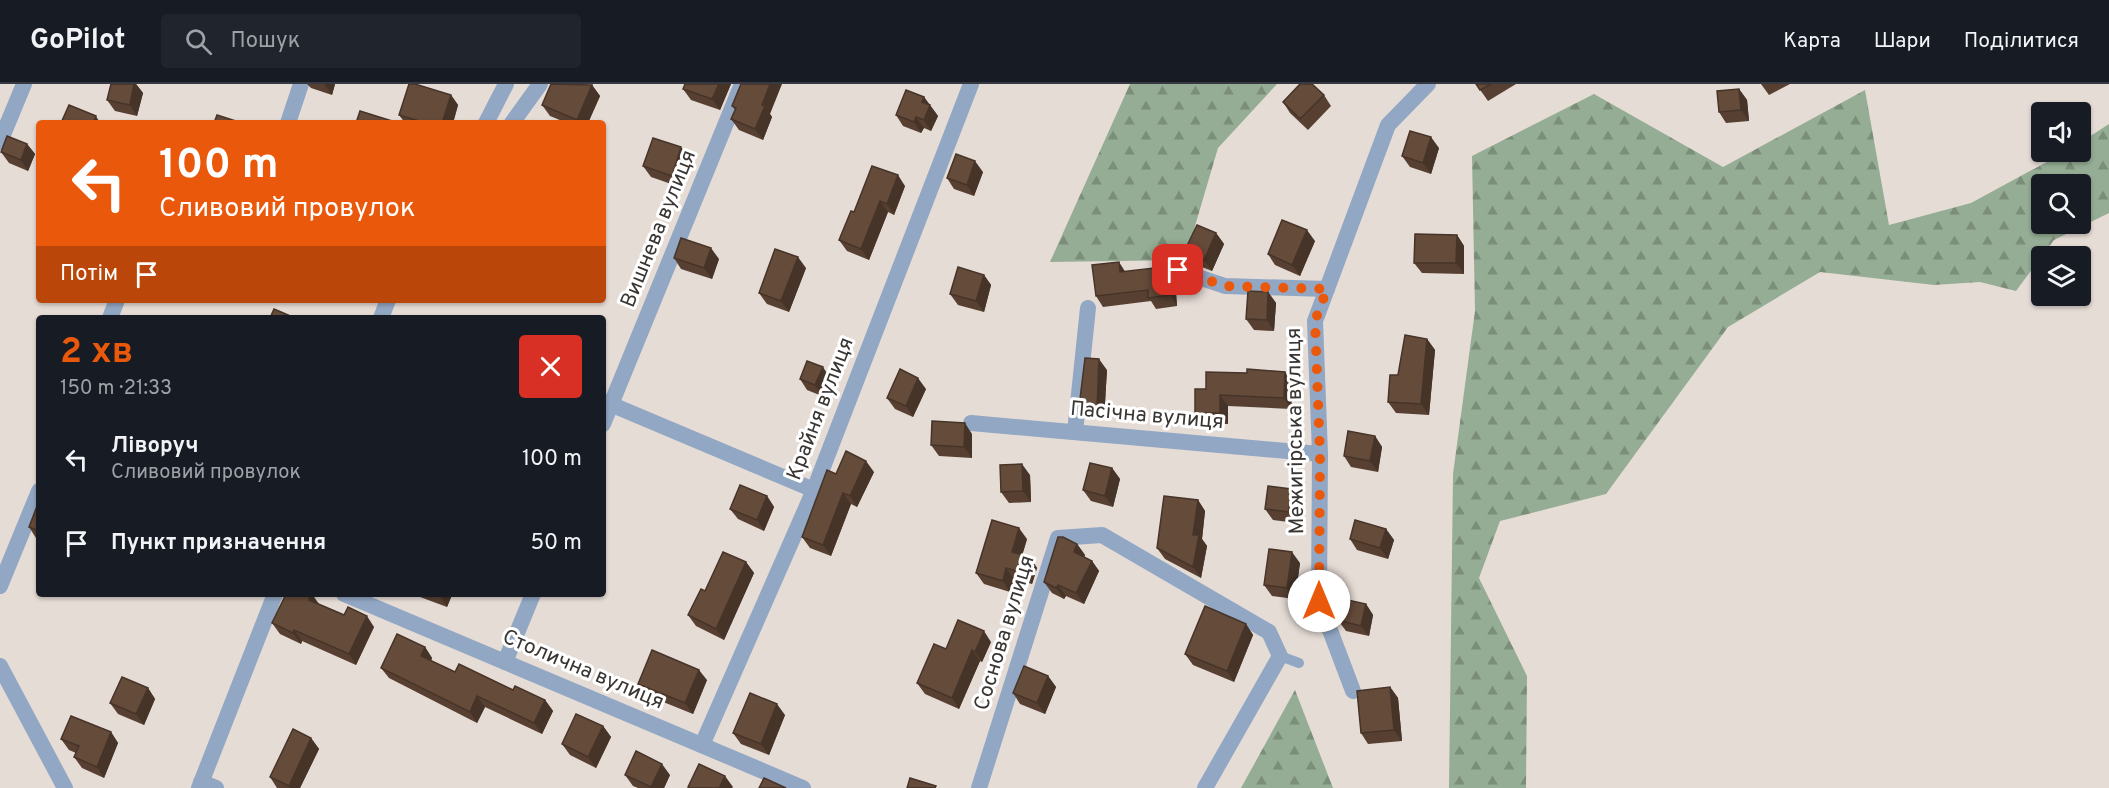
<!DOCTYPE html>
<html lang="uk">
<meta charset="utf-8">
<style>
body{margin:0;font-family:Overpass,sans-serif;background:#20242c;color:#f1f3f6;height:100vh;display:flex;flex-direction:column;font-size:22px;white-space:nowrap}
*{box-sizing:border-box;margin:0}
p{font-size:20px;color:#9ea1a6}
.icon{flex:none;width:33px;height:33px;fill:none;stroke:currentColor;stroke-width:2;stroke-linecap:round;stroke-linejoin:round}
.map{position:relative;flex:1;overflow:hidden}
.panel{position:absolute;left:36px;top:231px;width:570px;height:282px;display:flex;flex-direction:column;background:#171b24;border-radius:6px;box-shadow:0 2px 4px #0004}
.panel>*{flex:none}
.guide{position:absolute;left:36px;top:36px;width:570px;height:183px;border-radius:6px;box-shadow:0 2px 4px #0004;background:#ea580c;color:#fff;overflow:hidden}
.tools{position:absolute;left:2031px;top:18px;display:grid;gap:12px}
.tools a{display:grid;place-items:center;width:60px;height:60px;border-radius:6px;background:#171b24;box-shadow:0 2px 4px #0004;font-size:30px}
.pin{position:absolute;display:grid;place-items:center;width:51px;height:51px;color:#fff;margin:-26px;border-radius:12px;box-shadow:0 3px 9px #0006}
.me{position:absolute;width:66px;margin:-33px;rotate:0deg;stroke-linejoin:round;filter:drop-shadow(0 0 4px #0008)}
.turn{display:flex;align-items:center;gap:21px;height:126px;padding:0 24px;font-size:27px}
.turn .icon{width:78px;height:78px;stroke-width:2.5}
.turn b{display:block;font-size:42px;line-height:51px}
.then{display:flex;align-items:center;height:57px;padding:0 24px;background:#0003;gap:12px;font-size:22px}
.round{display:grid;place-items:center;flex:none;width:63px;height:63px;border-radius:6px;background:#20242c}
.overview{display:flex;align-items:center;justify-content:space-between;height:102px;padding:0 24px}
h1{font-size:36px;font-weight:700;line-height:45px;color:#ea580c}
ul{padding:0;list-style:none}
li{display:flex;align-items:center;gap:18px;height:84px;padding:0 24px}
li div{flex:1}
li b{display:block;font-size:22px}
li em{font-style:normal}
header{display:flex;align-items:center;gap:36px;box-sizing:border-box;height:84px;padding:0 30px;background:#171b24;border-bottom:2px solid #363941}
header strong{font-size:28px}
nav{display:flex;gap:33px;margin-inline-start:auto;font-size:21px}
.search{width:420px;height:54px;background:#20242c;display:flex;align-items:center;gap:15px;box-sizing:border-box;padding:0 21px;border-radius:6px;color:#9ea1a6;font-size:22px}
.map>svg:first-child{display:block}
.forest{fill:url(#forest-firs);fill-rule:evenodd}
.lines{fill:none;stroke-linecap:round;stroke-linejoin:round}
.service{stroke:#92a7c3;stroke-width:10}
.minor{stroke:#92a7c3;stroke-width:16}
.wall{fill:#574032}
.shaded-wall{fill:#473429}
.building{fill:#654b3a;stroke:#473429;stroke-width:1.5}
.route{stroke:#ea580c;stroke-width:10;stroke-dasharray:0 18}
.labels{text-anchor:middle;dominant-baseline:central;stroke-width:6;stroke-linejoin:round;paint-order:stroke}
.street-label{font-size:21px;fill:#393533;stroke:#fff}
</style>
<header>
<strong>GoPilot</strong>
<div class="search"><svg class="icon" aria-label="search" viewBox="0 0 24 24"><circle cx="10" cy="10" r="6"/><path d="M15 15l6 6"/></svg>Пошук</div>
<nav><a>Карта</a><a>Шари</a><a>Поділитися</a></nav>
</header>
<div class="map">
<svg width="2109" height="704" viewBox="0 0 2109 704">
<defs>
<pattern id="forest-firs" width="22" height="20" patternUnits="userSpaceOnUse" patternTransform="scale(1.5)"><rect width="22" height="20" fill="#95ad94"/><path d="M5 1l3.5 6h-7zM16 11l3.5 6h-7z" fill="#7b8e79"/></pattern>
</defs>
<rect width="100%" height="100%" fill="#e6dcd6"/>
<g class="forest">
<polygon points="1130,0 1277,0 1218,64 1185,176 1050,178"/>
<path d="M 1865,6 L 1889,141 L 1971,119 L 2065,68 L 2080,68 L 2081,58 L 2109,40 L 2109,129 L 2054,156 L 2016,207 L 1980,198 L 1934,201 L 1820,188 L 1728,243 L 1606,410 L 1500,437 L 1479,494 L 1527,592 L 1526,704 L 1449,704 L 1453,390 L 1475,227 L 1472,72 L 1594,10 L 1723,83 ZM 2042,100 L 2080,100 L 2080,140 L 2042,140 Z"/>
<polygon points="1295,606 1333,704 1241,704"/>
</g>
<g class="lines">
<polyline class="service" points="1280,572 1299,579"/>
<g class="minor">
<polyline points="288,39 301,0"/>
<polyline points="486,39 506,0"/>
<polyline points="512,39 540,0"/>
<polyline points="0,58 24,0"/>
<polyline points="1177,186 1225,202 1327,205"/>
<polyline points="110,234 117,216"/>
<polyline points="381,234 388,216"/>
<polyline points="603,317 814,406"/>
<polyline points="971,339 1320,370"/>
<polyline points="603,340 742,0"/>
<polyline points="1075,348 1088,224"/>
<polyline points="0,502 39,407"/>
<polyline points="344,510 803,704"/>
<polyline points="505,578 533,510"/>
<polyline points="0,582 65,704"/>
<polyline points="1353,607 1319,517 1320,370 1315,237 1388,41 1428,0"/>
<polyline points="702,661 814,406 971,0"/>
<polyline points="201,698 216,704"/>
<polyline points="199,704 275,510"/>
<polyline points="979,704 1058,454 1102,451 1269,548 1280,572 1205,704"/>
</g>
</g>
<g class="wall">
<polygon points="134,0 136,0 143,9 137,32 115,27 107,16"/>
<polygon points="307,0 335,0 332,11 311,4"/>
<polygon points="731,0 720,26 691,16 683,5"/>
<polygon points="1476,0 1516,0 1488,17"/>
<polygon points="1761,0 1790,0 1769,11"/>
<polygon points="592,1 600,12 588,39 567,39 550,32 542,21"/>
<polygon points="1739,5 1747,16 1749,37 1726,39 1719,28"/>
<polygon points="451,11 458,21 453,39 405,39 399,31"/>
<polygon points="1324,11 1331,22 1308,46 1290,29 1283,18"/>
<polygon points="924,13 938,32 931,47 924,44 921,49 903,42 896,31"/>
<polygon points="732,22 770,30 772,33 763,56 739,46 731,35 735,26"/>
<polygon points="27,60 35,70 28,87 9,79 1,68"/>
<polygon points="1439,64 1431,90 1410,83 1402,72"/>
<polygon points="689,74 680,103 651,93 643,82"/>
<polygon points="983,88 974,112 954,105 947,94"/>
<polygon points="905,102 894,131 888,128 869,176 847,167 839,156 854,128"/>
<polygon points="1216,149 1224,160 1212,187 1192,179 1184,168"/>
<polygon points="1457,151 1464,162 1464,190 1422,189 1414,179"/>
<polygon points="1315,157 1300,192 1275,181 1268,170"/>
<polygon points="674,174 719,175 712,195 681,185"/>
<polygon points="806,184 789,228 767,220 759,209"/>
<polygon points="1125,187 1175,196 1177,222 1156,225 1151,217 1103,223 1096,212"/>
<polygon points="984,191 991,201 984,228 958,221 950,210"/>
<polygon points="1268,208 1276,219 1274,247 1254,246 1246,235"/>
<polygon points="1427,255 1435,266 1429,331 1396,329 1388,318 1398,291"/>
<polygon points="1107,286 1104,335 1087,334 1079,323"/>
<polygon points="830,294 822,312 807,306 800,295"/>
<polygon points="1293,298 1291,325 1228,322 1228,340 1203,340 1195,329 1206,305"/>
<polygon points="926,305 913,333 895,325 887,314"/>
<polygon points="972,350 972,374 939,372 931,361"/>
<polygon points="1375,352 1382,363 1378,388 1351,383 1344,372"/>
<polygon points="1112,384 1120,395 1113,423 1091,417 1083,406"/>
<polygon points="874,388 857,423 851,420 831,472 810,464 802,453 836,390"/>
<polygon points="1030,391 1031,418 1009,419 1001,408"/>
<polygon points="1291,405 1299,416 1296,439 1273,436 1265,425"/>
<polygon points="767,412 774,423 764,447 738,435 730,425"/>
<polygon points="1198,416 1205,427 1202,455 1207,462 1201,494 1165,475 1157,464"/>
<polygon points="39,417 39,455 36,454 29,443"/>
<polygon points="1386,445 1394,456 1388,475 1357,466 1350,455"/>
<polygon points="1027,455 1022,471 1030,473 1037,484 1032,500 1014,495 1010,508 984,500 976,489"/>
<polygon points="1077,460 1085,471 1084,473 1092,477 1099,487 1084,520 1066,512 1064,515 1052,509 1044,498"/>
<polygon points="746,478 754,489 724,556 696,542 688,531 705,507"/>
<polygon points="1300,479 1295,515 1272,512 1264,501"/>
<polygon points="412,510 456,510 455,512 452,511 447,523"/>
<polygon points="319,520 374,543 356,581 302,557 301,560 280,550 272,539"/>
<polygon points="1366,520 1373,531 1369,552 1346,547 1338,536"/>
<polygon points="1246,540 1253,551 1234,598 1193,581 1185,570"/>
<polygon points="991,558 982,578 980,577 959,625 925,610 917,599 946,565"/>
<polygon points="425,563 432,574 431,577 455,588 545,616 553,627 542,650 485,623 477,639 389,594 381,584"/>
<polygon points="1048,592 1056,603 1045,630 1020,620 1013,609"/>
<polygon points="707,596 693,630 646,611 638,600"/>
<polygon points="1390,603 1398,614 1402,657 1368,660 1361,649"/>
<polygon points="148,604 155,615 144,641 118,630 110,619"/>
<polygon points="785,631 769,671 741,660 733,649"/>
<polygon points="603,642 611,653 596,684 570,671 562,660"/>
<polygon points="111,648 118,659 104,694 82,684 74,673 76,669 69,666 61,655"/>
<polygon points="311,654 319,665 300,704 277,704 270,693"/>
<polygon points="625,691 670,691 664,704 638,704 633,702"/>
</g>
<g class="shaded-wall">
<polygon points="134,0 136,0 143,9 137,32 130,21"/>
<polygon points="324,0 335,0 332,11"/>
<polygon points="719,0 731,0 720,26 712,15"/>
<polygon points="770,0 782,0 770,30 772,33 763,56 755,45 762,21"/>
<polygon points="592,1 600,12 588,39 580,39 577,36"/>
<polygon points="1739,5 1747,16 1749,37 1741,26"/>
<polygon points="451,11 458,21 453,39 442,39"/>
<polygon points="924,13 938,32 931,47 924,36 922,18"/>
<polygon points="96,32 100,39 93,39"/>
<polygon points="916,33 924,44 921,49 914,38"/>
<polygon points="1431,53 1439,64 1431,90 1423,79"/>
<polygon points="27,60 35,70 28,87 21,76"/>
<polygon points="681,63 689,74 680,103 672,92"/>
<polygon points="975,77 983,88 974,112 967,101"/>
<polygon points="898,91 905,102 894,131 887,120"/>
<polygon points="880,117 888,128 869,176 861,165"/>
<polygon points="1307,146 1315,157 1300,192 1292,181"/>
<polygon points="1216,149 1224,160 1212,187 1204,176"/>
<polygon points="1457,151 1464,162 1464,190 1456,179"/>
<polygon points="711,164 719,175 712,195 704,184"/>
<polygon points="798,173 806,184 789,228 781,217"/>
<polygon points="1119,178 1126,189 1120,188"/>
<polygon points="1167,185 1175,196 1177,222 1170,211"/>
<polygon points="984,191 991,201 984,228 976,217"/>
<polygon points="1268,208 1276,219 1274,247 1267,236"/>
<polygon points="1427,255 1435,266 1429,331 1421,320"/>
<polygon points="1099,275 1107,286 1104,335 1097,324"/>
<polygon points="823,283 830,294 822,312 815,301"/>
<polygon points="1285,288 1293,298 1291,325 1284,314"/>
<polygon points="918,294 926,305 913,333 906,322"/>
<polygon points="1220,311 1228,322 1228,340 1220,329"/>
<polygon points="965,339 972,350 972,374 964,363"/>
<polygon points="1375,352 1382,363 1378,388 1370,377"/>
<polygon points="866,377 874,388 857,423 850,412"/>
<polygon points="1022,380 1030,391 1031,418 1023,407"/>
<polygon points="1112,384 1120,395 1113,423 1105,412"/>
<polygon points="1291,405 1299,416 1296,439 1289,428"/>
<polygon points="843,409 851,420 831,472 823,461"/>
<polygon points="767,412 774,423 764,447 757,436"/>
<polygon points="1198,416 1205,427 1202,455 1207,462 1201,494 1193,483 1193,451"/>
<polygon points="1019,444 1027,455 1020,479 1012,468"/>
<polygon points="1386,445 1394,456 1388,475 1380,464"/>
<polygon points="1077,460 1085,471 1081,479 1074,468"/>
<polygon points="1292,468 1300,479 1295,515 1287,504"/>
<polygon points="1030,473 1037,484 1032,500 1025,489"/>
<polygon points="1092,477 1099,487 1084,520 1076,509"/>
<polygon points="746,478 754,489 724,556 716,545"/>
<polygon points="1006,484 1014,495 1010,508 1003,497"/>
<polygon points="1058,501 1066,512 1064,515 1056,504"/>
<polygon points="311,510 312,510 319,520 309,516"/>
<polygon points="440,510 451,510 452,511 447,523 440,512"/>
<polygon points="1366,520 1373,531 1369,552 1361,542"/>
<polygon points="367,532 374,543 356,581 349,570"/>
<polygon points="1246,540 1253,551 1234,598 1227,587"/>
<polygon points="294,546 302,557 301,560 293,549"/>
<polygon points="984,547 991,558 982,578 975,568"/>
<polygon points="425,563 432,574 428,583 421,572"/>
<polygon points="972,566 980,577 959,625 952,614"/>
<polygon points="699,586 707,596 693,630 685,619"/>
<polygon points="1048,592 1056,603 1045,630 1037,619"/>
<polygon points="1390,603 1398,614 1402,657 1394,646"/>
<polygon points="148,604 155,615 144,641 136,630"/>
<polygon points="477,612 485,623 477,639 470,628"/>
<polygon points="545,616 553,627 542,650 534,639"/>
<polygon points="777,620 785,631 769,671 761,660"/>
<polygon points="603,642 611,653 596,684 588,673"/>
<polygon points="111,648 118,659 104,694 97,683"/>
<polygon points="311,654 319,665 300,704 290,704 289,702"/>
<polygon points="662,680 670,691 664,704 652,704 651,703"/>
<polygon points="725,692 733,703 732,704 719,704"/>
</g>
<g class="building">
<polygon points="111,0 134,0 130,21 107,16"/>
<polygon points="409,0 415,0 451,11 442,39 426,39 399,31"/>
<polygon points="551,0 592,1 577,36 542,21"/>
<polygon points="685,0 719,0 712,15 683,5"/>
<polygon points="741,0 770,0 762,21 765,22 755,45 731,35 736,24 732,22"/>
<polygon points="1300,0 1312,0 1324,11 1300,35 1283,18"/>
<polygon points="1476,0 1491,0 1480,6"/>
<polygon points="1739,5 1741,26 1719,28 1717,7"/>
<polygon points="906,6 924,13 922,18 930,21 924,36 916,33 914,38 896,31"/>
<polygon points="69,21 96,32 93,39 61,39"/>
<polygon points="360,27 392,37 391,39 356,39"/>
<polygon points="217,31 242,39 214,39"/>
<polygon points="1410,47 1431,53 1423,79 1402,72"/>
<polygon points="7,52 27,60 21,76 1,68"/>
<polygon points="653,54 681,63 672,92 643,82"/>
<polygon points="956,70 975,77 967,101 947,94"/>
<polygon points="872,82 898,91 887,120 880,117 861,165 839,156 851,127 854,128"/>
<polygon points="1282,136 1307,146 1292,181 1268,170"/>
<polygon points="1197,141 1216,149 1204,176 1184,168"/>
<polygon points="1415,150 1457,151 1456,179 1414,179"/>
<polygon points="681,154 711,164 704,184 674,174"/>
<polygon points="775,165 798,173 781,217 759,209"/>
<polygon points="1119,178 1120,188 1163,183 1167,185 1170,211 1148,214 1148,206 1096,212 1092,181"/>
<polygon points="958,183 984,191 976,217 950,210"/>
<polygon points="1248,207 1268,208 1267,236 1246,235"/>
<polygon points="274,225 295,234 270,234"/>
<polygon points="1405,251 1427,255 1421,320 1388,318 1390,291 1398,291"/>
<polygon points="1085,274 1099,275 1097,324 1079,323"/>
<polygon points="807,277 823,283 815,301 800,295"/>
<polygon points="900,285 918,294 906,322 887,314"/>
<polygon points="1247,285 1285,288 1284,314 1220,311 1220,329 1195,329 1195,305 1206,305 1206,288 1247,289"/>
<polygon points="932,337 965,339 964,363 931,361"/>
<polygon points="1348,347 1375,352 1370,377 1344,372"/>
<polygon points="846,367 866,377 850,412 843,409 823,461 802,453 827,386 836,390"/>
<polygon points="1090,379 1112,384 1105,412 1083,406"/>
<polygon points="1022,380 1023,407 1001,408 1000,381"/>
<polygon points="740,401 767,412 757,436 730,425"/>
<polygon points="1268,402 1291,405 1289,428 1265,425"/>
<polygon points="1164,412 1198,416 1193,451 1199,451 1193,483 1157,464"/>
<polygon points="39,417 39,447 29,443"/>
<polygon points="992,436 1019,444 1012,468 1030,473 1025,489 1006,484 1003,497 976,489"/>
<polygon points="1355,436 1386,445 1380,464 1350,455"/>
<polygon points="1058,453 1063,453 1077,460 1074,468 1092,477 1076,509 1058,501 1056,504 1044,498"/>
<polygon points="1269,465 1292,468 1287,504 1264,501"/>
<polygon points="723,468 746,478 716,545 688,531 701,505 705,507"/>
<polygon points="286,510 311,510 309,516 344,531 348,523 367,532 349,570 294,546 293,549 272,539"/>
<polygon points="1343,515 1366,520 1361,542 1338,536"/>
<polygon points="1205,522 1246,540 1227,587 1185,570"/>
<polygon points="958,536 984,547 975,568 972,566 952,614 917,599 934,560 946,565"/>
<polygon points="397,550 425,563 421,572 455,588 459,580 513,606 515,602 545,616 534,639 477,612 470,628 381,584"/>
<polygon points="652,566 699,586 685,619 638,600"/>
<polygon points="1024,582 1048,592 1037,619 1013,609"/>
<polygon points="122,593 148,604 136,630 110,619"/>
<polygon points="1390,603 1394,646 1361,649 1357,607"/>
<polygon points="750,609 777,620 761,660 733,649"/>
<polygon points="576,630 603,642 588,673 562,660"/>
<polygon points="71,632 111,648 97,683 74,673 79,662 61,655"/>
<polygon points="293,645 311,654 289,702 270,693"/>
<polygon points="636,667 662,680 651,703 625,691"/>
<polygon points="699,680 725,692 719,704 691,704 688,703"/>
<polygon points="764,694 786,704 759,704"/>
<polygon points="910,694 936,702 935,704 907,704"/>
</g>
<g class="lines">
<polyline class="route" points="1178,186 1225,202 1327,205 1315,237 1320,370 1319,517"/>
</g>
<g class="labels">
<g class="street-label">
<text transform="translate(659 145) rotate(-68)">Вишнева вулиця</text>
<text transform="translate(821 325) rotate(-69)">Крайня вулиця</text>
<text transform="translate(1147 332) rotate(5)">Пасічна вулиця</text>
<text transform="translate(1296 347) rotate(-91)">Межигірська вулиця</text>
<text transform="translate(1005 549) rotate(-73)">Соснова вулиця</text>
<text transform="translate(583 586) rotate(23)">Столична вулиця</text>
</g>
</g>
</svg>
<div class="tools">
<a><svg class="icon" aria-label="sound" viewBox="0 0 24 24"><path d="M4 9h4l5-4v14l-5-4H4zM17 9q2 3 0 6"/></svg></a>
<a><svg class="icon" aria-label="search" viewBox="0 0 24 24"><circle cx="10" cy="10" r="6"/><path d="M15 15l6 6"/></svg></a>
<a><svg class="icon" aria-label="layers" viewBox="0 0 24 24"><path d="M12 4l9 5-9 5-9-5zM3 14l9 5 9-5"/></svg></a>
</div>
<div class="pin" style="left:1178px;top:186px;background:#d93025"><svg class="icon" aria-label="arrive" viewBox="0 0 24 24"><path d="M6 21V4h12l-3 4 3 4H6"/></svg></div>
<svg class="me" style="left:1319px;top:517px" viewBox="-20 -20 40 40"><circle r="19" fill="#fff"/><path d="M0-13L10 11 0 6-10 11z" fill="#ea580c"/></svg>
<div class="guide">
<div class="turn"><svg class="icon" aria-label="left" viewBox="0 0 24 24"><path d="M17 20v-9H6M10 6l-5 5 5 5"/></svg><div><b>100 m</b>Сливовий провулок</div></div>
<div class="then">Потім<svg class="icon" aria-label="arrive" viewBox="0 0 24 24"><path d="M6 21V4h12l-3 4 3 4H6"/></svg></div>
</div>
<section class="panel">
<div class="overview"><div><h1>2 хв</h1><p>150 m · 21:33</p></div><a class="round" style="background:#d93025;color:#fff"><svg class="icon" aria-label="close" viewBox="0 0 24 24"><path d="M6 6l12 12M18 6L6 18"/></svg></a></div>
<ul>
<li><svg class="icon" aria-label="left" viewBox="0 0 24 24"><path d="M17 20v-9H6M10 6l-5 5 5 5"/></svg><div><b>Ліворуч</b><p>Сливовий провулок</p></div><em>100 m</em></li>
<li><svg class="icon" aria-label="arrive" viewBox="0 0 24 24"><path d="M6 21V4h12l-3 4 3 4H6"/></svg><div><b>Пункт призначення</b></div><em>50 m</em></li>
</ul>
</section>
</div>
